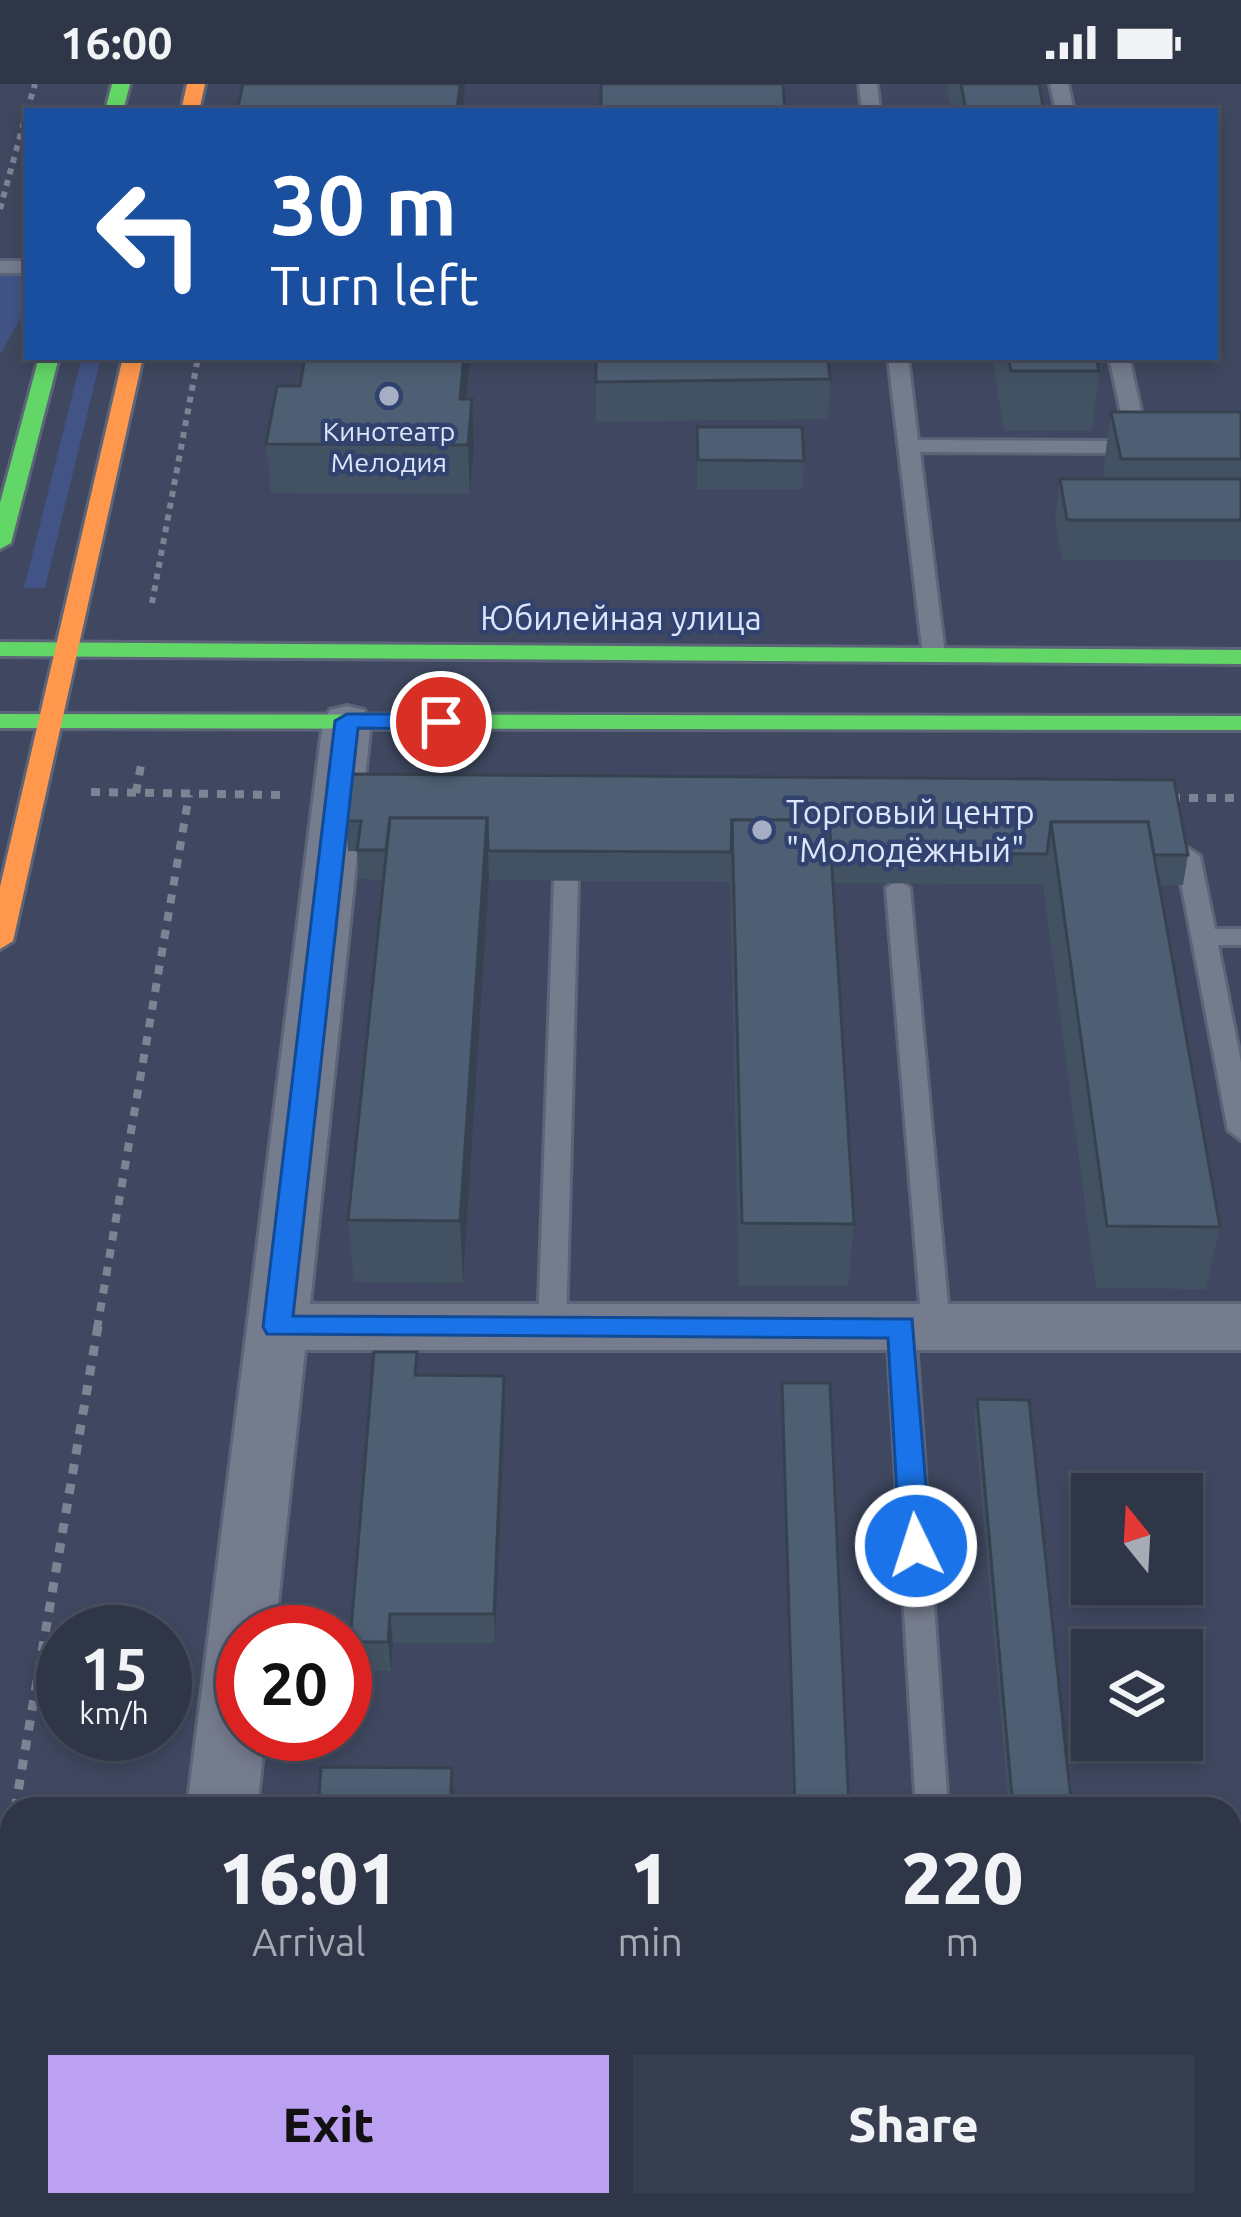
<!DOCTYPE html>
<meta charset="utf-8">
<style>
body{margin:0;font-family:Ubuntu,sans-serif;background:#373e4f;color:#f1f3f6;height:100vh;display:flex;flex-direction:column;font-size:45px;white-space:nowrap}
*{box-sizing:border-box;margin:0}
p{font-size:39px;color:#a7abb4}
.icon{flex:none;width:66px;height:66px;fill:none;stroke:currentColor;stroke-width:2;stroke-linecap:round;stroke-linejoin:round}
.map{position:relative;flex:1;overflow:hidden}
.sheet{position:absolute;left:0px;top:1713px;width:1242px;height:420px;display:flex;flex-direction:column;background:#2f3648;border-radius:36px 36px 0 0;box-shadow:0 6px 18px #0003,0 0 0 3px #4a5060}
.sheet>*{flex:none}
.top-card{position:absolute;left:24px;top:24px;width:1194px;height:252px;border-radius:0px;box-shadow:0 6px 18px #0003,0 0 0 3px #4a5060;background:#1a4fa0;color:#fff;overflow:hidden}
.needle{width:78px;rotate:342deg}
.tools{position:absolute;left:1071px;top:1389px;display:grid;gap:24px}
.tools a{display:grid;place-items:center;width:132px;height:132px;border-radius:0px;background:#2f3648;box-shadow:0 6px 18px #0003,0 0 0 3px #4a5060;font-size:60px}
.speed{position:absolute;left:36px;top:1521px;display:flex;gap:24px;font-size:60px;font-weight:700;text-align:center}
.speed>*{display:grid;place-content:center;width:156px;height:156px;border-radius:50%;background:#2f3648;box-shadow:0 6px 18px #0003,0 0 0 3px #4a5060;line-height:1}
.speed small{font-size:30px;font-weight:400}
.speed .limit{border:18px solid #d22;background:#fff;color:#111}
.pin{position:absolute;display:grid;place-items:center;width:102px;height:102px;color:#fff;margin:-51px;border:6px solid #fff;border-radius:50%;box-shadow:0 3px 12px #0007}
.me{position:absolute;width:132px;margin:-66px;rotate:356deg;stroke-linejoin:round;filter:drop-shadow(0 0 9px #0008)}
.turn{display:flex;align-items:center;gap:42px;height:252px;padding:0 48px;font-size:54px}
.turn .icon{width:156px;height:156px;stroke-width:2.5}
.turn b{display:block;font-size:84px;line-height:102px}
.eta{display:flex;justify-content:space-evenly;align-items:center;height:204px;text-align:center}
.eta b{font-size:72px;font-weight:800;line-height:84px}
.cta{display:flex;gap:24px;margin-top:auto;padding:24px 48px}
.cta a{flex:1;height:138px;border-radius:0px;background:#bca0f2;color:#111;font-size:48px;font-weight:800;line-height:138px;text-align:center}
.cta a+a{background:#373e4f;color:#f1f3f6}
.status{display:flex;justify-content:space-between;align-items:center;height:84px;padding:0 60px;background:#2f3648;direction:ltr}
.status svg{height:33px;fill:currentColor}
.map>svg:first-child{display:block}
.green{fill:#425486}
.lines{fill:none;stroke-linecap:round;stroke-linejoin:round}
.lane-casing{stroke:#5c6478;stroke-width:6}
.street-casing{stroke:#5c6478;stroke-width:6}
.fast-casing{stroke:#5c6478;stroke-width:6}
.slow-casing{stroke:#5c6478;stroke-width:6}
.path-far2{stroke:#7c8393;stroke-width:6;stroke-dasharray:6 6;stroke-linecap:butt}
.path-far1{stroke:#7c8393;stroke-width:8;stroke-dasharray:9 9;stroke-linecap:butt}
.path{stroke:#7c8393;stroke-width:9;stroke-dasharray:10 10;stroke-linecap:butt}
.lane{fill:#757c8e;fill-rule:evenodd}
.street{fill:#757c8e;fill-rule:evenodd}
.fast{fill:#63d668;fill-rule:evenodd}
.slow{fill:#ff974d;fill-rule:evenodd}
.wall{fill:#435263}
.shaded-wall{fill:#374250}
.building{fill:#4e5f73;stroke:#374250;stroke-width:3}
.route{fill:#1a73e8;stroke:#114b97;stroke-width:3}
.poi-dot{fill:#a5aec5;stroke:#31426e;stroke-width:4.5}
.labels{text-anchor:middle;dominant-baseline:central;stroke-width:9;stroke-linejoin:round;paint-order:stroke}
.far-poi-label{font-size:27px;fill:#dce5fb;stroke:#31426e}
.street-label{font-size:33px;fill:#dce5fb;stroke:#31426e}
.poi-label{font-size:33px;fill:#dce5fb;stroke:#31426e;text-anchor:start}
</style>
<div class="status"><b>16:00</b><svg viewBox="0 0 49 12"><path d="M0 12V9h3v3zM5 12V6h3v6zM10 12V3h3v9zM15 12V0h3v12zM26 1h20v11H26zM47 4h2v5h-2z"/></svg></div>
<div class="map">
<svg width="1241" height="2133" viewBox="0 0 1241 2133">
<rect width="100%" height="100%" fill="#3f4860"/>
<g class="green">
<polygon points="0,187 27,193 27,223 0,270"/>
<polygon points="82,273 101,273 45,504 24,504"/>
</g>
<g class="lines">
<g class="lane-casing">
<g id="lane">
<polygon points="859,0 877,0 880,27 862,27"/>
<polygon points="1050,0 1068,0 1074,27 1056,27"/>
<rect x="0" y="177" width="27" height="12"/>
<polygon points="888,273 908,273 918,356 1127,357 1109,273 1129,273 1148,358 1154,363 1144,369 920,368 945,571 934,578 923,571"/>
<polygon points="1188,764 1200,772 1215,845 1241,845 1241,861 1218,861 1241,978 1241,1056 1228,1046 1176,772"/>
<polygon points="566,789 578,797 566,1243 562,1251 542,1251 538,1243 554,797"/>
<polygon points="898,796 910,804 950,1243 946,1251 926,1251 922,1243 886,804"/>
<polygon points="901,1232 911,1235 915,1243 948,1725 916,1725 887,1243 891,1235"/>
<polygon points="502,2121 538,2121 537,2133 501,2133"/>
<rect x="743" y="2121" width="36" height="12"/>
</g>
</g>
<g class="street-casing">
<g id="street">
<polygon points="347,622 364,626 371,637 310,1220 1241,1220 1241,1266 305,1266 275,1548 243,1548 243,1650 265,1650 257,1725 187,1725 323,637 330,626"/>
<polygon points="138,2121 214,2121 212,2133 136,2133"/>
</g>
</g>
<g class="fast-casing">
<g id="fast">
<polygon points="112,0 130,0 123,27 105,27"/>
<polygon points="39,273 59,273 11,459 0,465 0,419"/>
<polygon points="0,558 1241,566 1241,580 0,572"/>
<polygon points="0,630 1241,632 1241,646 0,644"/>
</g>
</g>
<g class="slow-casing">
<g id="slow">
<polygon points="187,0 205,0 199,27 181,27"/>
<polygon points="123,273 143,273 13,857 0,865 0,803"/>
</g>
</g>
<g class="path-far2">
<polyline points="27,27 35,0"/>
<polyline points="0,125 27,27"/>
<polyline points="152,519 198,273"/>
</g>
<g class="path-far1">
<polyline points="91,708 286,711"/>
<polyline points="136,709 141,681"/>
<polyline points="1171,714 1241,714"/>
<polyline points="97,1245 189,711"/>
</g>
<g class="path">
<polyline points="15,1725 98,1242"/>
<polyline points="0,1813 12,1743"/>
</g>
<use href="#lane" class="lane"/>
<use href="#street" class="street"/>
<use href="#fast" class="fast"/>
<use href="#slow" class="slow"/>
</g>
<g class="wall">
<polygon points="947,0 1039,0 1044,27 951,27"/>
<polygon points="596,273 830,295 828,335 596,338"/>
<polygon points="992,273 1096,273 1099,287 1092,347 1004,347"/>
<polygon points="466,315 472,315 474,364 470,410 271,409 266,360"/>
<polygon points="1111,328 1241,328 1241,476 1062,476 1055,435 1060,395 1104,395 1103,388"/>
<polygon points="697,343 804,377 803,405 697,405"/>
<polygon points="1174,696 1188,771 1183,801 1159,801 1220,1143 1206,1205 1096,1204 1043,800 833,799 854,1140 848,1202 739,1202 730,798 489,796 463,1199 354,1198 348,1136 383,796 359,795 357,767 348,767 346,737"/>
<polygon points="419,1291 504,1292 505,1321 495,1559 393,1559 391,1587 353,1586 350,1558"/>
<polygon points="782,1300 849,1725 793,1725"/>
<polygon points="977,1315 1072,1725 1009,1725 974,1330"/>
<polygon points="839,2121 994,2121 995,2133 839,2133"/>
</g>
<g class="shaded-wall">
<polygon points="460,0 465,0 463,27 457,27"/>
<polygon points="464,273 470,273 462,364 460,315"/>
<polygon points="472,315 474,364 470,410 468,361"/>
<polygon points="487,734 489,796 463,1199 460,1137"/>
<polygon points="504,1292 505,1321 495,1559 494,1530"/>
<polygon points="390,1530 393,1559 391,1587 388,1558"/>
<polygon points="452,1684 455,1725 450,1725"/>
<polygon points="429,2121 437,2121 437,2133 428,2133"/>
</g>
<g class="building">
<polygon points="243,0 460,0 457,27 237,27"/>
<polygon points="601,0 783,0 785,27 601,27"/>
<polygon points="961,0 1039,0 1044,27 966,27"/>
<polygon points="305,273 464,273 460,315 472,315 468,361 266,360 277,302 300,302"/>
<polygon points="596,273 828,273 830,295 596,298"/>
<polygon points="1008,273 1096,273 1099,287 1011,287"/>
<polygon points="1111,328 1241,328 1241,375 1121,375"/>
<polygon points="697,343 802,343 804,377 698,376"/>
<polygon points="1060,395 1241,395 1241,436 1067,436"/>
<polygon points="352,690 1174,696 1188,771 1154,771 1148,738 1051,738 1047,770 831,769 829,736 732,736 731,768 488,767 487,734 390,734 386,766 357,766 361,737 346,737"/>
<polygon points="390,734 487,734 460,1137 348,1136"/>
<polygon points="732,736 829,736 854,1140 742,1139"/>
<polygon points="1051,738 1148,738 1220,1143 1107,1142"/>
<polygon points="374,1268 417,1268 415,1291 504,1292 494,1530 390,1530 388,1558 350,1558"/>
<polygon points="782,1299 830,1299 849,1725 795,1725"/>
<polygon points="977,1315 1029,1316 1072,1725 1013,1725"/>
<polygon points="321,1683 452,1684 450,1725 318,1725"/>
<polygon points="282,2121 429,2121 428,2133 281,2133"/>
<polygon points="847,2121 994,2121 995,2133 848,2133"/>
</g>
<polygon class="route" points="347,630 441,630 453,638 441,645 358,644 293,1232 912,1235 931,1462 927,1471 916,1475 905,1471 900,1462 888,1254 267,1250 263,1243 335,637"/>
<g class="poi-dot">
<circle cx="389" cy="312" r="12"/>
<circle cx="762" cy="746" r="12"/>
</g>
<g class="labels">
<g class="far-poi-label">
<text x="389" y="347">Кинотеатр<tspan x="389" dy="31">Мелодия</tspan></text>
</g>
<g class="street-label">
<text x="621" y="533">Юбилейная улица</text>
</g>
<g class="poi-label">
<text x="786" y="727">Торговый центр<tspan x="786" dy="38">"Молодёжный"</tspan></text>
</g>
</g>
</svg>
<div class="tools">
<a><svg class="needle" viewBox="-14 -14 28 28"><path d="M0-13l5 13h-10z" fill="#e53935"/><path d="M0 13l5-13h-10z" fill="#a7abb4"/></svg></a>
<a><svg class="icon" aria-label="layers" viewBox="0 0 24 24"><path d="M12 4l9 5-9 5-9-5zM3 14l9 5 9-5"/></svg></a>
</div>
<div class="speed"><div>15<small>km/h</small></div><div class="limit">20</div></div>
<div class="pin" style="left:441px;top:638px;background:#d93025"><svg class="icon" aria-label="arrive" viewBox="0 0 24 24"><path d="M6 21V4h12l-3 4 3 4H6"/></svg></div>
<svg class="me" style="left:916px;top:1462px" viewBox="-20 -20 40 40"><circle r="17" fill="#1a73e8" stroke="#fff" stroke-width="3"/><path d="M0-11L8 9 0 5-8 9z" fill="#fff"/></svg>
<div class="top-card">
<div class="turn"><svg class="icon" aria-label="left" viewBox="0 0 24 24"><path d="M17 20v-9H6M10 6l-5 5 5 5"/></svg><div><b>30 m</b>Turn left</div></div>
</div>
<section class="sheet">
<div class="eta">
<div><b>16:01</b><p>Arrival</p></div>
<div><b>1</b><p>min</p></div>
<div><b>220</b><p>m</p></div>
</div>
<div class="cta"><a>Exit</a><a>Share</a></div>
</section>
</div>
